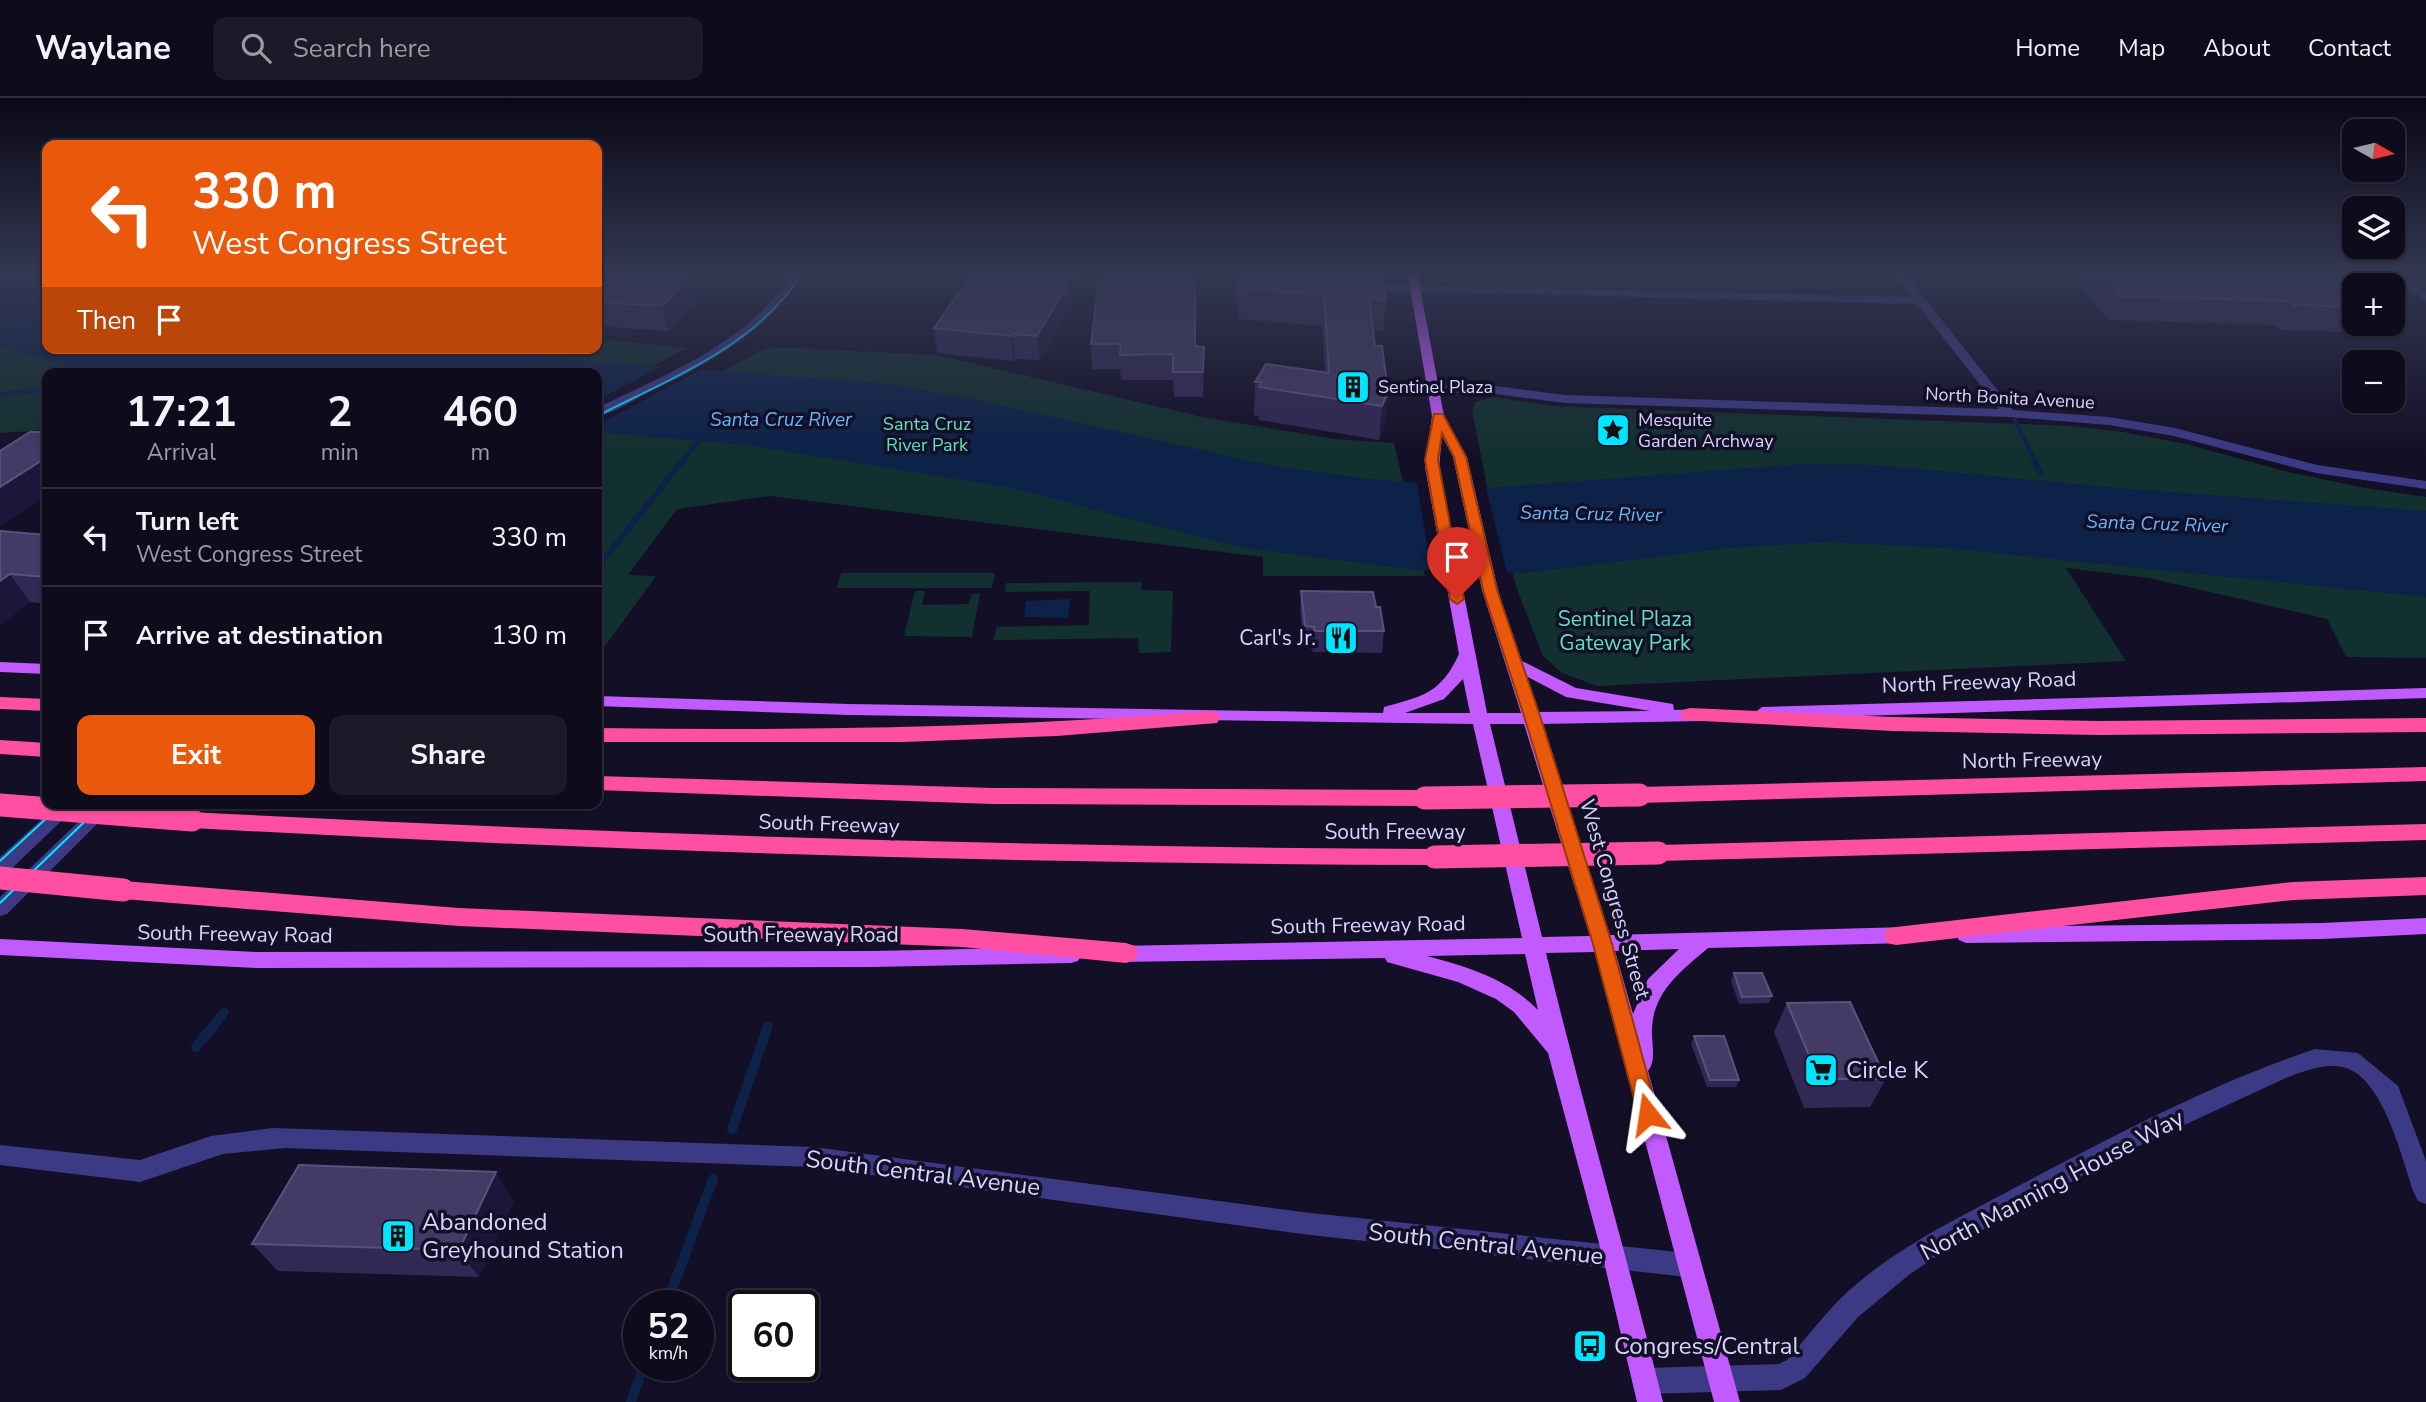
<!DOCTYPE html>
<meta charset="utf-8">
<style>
body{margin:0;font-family:"Nunito Sans",sans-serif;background:#1c1929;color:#f1f3f6;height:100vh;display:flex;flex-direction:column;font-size:26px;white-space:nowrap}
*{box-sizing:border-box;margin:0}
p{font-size:23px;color:#9b9ba3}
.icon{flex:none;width:38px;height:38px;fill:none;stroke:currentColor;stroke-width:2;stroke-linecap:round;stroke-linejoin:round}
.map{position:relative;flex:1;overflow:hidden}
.drawer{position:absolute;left:42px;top:270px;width:560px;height:441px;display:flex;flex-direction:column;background:#0e0b1c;border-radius:14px;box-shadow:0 2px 5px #0004,0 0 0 2px #2e2b3b}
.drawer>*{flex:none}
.top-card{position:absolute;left:42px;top:42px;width:560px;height:214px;border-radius:14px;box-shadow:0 2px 5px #0004,0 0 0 2px #2e2b3b;background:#ea580c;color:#fff;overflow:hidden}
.needle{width:46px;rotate:98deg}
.tools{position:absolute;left:2342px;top:21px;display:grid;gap:14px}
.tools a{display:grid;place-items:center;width:63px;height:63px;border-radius:14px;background:#0e0b1c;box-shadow:0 2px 5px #0004,0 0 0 2px #2e2b3b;font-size:35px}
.speed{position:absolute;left:623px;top:1192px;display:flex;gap:14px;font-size:35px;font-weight:700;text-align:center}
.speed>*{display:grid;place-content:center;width:91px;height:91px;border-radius:50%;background:#0e0b1c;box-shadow:0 2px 5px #0004,0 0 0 2px #2e2b3b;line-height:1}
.speed small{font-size:18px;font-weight:400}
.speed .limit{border:4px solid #111;border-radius:10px;background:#fff;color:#111}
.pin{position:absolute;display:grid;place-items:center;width:60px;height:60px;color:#fff;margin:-72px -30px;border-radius:50% 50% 50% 0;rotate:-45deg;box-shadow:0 0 7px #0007}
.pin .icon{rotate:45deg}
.me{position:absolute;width:77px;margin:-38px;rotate:345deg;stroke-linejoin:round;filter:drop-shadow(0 0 5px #0008)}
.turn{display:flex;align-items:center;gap:24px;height:147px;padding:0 35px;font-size:32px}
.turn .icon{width:91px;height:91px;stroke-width:2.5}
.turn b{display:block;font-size:49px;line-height:60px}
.then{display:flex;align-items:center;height:66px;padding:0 35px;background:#0003;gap:14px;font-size:26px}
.eta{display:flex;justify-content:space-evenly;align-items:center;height:119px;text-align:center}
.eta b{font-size:42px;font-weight:700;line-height:49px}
.button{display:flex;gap:14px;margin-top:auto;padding:14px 35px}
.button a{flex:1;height:80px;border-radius:14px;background:#ea580c;color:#fff;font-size:28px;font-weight:700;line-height:80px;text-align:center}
.button a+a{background:#1c1929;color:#f1f3f6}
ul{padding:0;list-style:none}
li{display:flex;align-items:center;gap:21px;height:98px;padding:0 35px;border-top:2px solid #2e2b3b}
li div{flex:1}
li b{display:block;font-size:26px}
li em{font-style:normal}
header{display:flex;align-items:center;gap:42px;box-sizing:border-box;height:98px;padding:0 35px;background:#0e0b1c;border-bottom:2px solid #2e2b3b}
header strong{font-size:33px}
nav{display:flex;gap:38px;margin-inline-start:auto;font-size:24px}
.search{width:490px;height:63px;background:#1c1929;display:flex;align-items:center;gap:18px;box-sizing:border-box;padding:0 24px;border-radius:14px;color:#9b9ba3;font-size:26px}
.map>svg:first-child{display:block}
.green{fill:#12302f}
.water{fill:#0c2248}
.pier{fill:#130f26}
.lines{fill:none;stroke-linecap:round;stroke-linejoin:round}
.stream-far3{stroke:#0c2248;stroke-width:4.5}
.stream-far2{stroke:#0c2248;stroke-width:6}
.stream-far1{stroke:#0c2248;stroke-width:8}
.stream{stroke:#0c2248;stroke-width:10}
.minor{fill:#3d3a85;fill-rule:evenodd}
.major{fill:#c25bff;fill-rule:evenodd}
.highway{fill:#ff4fa3;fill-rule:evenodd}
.tram{stroke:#00e5ff;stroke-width:2}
.highway-bridge{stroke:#ff4fa3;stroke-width:23}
.wall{fill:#312854}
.shaded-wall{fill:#1d163a}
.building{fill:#433a66;stroke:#5a527e;stroke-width:2}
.route{fill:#ea580c;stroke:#983908;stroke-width:2}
.labels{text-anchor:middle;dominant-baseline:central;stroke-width:7;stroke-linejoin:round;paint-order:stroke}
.far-poi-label{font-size:18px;fill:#d9d4ff;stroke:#130f26;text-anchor:start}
.far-street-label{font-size:18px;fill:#d9d4ff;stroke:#130f26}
.far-park-label{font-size:18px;fill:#5fe0c0;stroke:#130f26}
.far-water-label{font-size:19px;font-style:italic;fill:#62b6ff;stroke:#130f26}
.park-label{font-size:21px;fill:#5fe0c0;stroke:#130f26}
.poi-label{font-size:21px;fill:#d9d4ff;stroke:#130f26;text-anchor:end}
.street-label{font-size:21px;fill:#d9d4ff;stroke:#130f26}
.near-poi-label{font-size:24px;fill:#d9d4ff;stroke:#130f26;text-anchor:start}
.near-street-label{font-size:24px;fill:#d9d4ff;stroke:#130f26}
</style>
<header>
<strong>Waylane</strong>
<div class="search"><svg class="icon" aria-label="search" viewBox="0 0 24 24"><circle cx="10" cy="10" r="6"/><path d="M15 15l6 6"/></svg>Search here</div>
<nav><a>Home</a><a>Map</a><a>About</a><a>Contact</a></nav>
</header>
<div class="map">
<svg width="2426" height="1304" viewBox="0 0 2426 1304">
<rect width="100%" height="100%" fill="#130f26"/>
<g class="green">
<polygon points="0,173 47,173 47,250 597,250 597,241 687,250 645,272 713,278 768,249 937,257 1202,319 1335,341 1394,345 1425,478 1263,478 1263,459 770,398 677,411 628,477 656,478 597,559 597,339 681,294 597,275 47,275 47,332 0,335"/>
<polygon points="1493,299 1552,308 2072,328 2123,334 2186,346 2288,374 2365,390 2426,399 2426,560 2346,559 2327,521 2149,480 2066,470 2126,563 1597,588 1562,575 1543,558 1517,491 1487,388 1472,313 1476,304"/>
<polygon points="841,475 995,475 992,490 837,490"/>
<polygon points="1142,484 1141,492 1173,493 1171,554 1139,555 1138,540 993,542 997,529 1089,527 1090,493 1005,494 1006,485"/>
<polygon points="915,493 925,493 922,507 969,506 972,496 980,496 972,539 904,538"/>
</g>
<g class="water">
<polygon points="0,173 47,173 47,250 418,250 891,286 972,301 1273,368 1369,381 1488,390 1802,366 1876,367 2118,390 2426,413 2426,499 1942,450 1828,444 1729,450 1523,475 1416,472 1244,450 1011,390 755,348 597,334 597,275 116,275 90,269 70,269 0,248"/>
<polygon points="1070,501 1068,520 1024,519 1026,503"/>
</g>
<g class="pier">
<polygon points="666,266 708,268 597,327 597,302"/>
<polygon points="1416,381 1485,386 1508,478 1432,476"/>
</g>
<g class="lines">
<g class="stream-far3">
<polyline points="0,296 47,292"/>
<polyline points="2015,322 2037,368"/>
<polyline points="679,368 703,337"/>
</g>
<g class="stream-far2">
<polyline points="2036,366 2040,374"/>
<polyline points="597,470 680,366"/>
</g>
<polyline class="stream-far1" points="222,918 225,914"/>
<g class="stream">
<polyline points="196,949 223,916"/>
<polyline points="732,1031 768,928"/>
<polyline points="666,1208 713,1081"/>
<polyline points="631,1304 644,1267"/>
</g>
<g class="minor">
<path d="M 794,173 L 805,173 C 769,234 708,266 645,296 C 630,304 613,315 597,319 L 597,310 C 668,275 751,244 794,173 Z"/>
<path d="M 1193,173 C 1213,173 1246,168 1262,179 L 1257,182 Z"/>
<polygon points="1892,173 1903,173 2013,312 2109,319 2175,330 2317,367 2426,383 2426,391 2316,375 2174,338 2109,327 2009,319 1565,305 1496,296 1433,294 1427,290 1429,287 1496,288 1565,297 1999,311 1917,206 1361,192 1356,189 1361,186 1912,199"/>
<polygon points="2384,173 2396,173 2426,195 2426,203"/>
<polygon points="60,705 76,705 77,708 7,775 0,777 0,759"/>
<polygon points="98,705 112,705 114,709 7,816 0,818 0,799"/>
<path d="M 2315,951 L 2358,955 L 2398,988 L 2426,1063 L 2426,1106 L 2418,1103 L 2414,1095 C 2402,1061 2384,982 2346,970 C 2327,964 2305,973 2288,979 L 2128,1053 L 1944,1153 L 1910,1176 L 1858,1219 L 1805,1280 L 1781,1292 L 1645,1296 L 1636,1292 L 1632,1283 L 1636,1274 L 1645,1270 L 1779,1266 L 1787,1262 C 1804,1242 1821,1221 1839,1202 C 1891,1151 1959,1120 2022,1086 C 2117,1036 2213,985 2315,951 Z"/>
<polygon points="273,1030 814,1049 1302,1114 1687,1155 1696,1159 1699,1167 1696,1175 1687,1179 1302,1136 814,1069 285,1050 223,1056 140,1084 0,1067 0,1047 140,1062 211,1038"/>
</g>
<g class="major">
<path d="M 1407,173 L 1417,173 L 1444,318 L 1467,359 L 1498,492 L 1520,562 L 1576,590 L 1667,605 L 1673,606 L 1674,612 L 1702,611 L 1710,617 L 1702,623 L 1541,626 L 1610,837 L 1907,829 L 1914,832 L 1917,837 L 1914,842 L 1907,845 L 1708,850 C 1681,873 1654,893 1652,930 C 1651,944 1657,962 1648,973 L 1740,1304 L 1714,1304 L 1595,854 L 1546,855 C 1582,1005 1626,1154 1663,1304 L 1637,1304 L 1603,1160 L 1548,955 L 1514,914 L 1496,901 L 1458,884 L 1387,864 L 1385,860 L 1116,864 L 1109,862 L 1106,856 L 1109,850 L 1116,848 L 1522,840 L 1473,626 L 849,617 L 597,608 L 597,598 L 849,606 L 1383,615 L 1384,609 C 1424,598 1441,595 1459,556 L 1425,369 L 1432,318 ZM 1442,338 L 1453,359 L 1482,492 L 1521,615 L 1487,615 L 1439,369 ZM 1526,578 L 1566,599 L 1650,613 L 1538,614 ZM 1463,581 L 1470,615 L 1405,615 L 1444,601 ZM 1490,626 L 1524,626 L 1590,838 L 1542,839 ZM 1679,851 L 1648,881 L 1633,916 L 1615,853 ZM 1525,856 L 1538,912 C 1508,881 1468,869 1427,858 Z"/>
<polygon points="0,564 47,566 47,576 0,574"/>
<polygon points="2426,590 2426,600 1762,621 1754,615 1762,609"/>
<polygon points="2426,820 2426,836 2322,841 1966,845 1959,842 1956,837 1959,832 1966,829 2322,825"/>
<polygon points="0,841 256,854 872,853 1071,849 1078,851 1081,857 1078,863 1071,865 872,869 256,870 0,857"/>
</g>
<g class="highway">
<polygon points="0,599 47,601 47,613 0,611"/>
<polygon points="1690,610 1893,619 2099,623 2426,620 2426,634 2099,637 1893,633 1683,622 1680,617 1683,612"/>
<path d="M 1210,613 L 1217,615 L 1220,620 L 1217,625 L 1057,638 L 904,644 L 597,644 L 597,630 C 802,633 1006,630 1210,613 Z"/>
<polygon points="0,642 47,645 47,659 0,656"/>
<polygon points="2426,669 2426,683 1639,705 1631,702 1628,697 1631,692 1639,689"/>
<polygon points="597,678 993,690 1425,692 1433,695 1436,700 1433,705 1425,708 993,706 597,692"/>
<path d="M 192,714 C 606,736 1020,749 1435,751 L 1443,753 L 1446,759 L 1443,765 L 1435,767 C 1020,766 606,753 192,730 L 184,728 L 181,722 L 184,716 Z"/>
<polygon points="2426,726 2426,742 1658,763 1650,761 1647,755 1650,749 1658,747"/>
<polygon points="2426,779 2426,797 2293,802 1896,847 1887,845 1884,838 1887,831 1896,829 2293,784"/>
<polygon points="123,783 459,810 962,831 1126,845 1135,848 1138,855 1135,862 1126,865 962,849 459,828 123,801 115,798 111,792 115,786"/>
</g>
<g class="tram">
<polyline points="1228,173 1255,176"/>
<path d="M 597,318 C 673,279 757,248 804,173"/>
<polyline points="0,763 63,705"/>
<polyline points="0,805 104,705"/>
</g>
<g class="highway-bridge">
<polyline points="1425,700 1639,697"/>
<polyline points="0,707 192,722"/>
<polyline points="1435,759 1658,755"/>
<polyline points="0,780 123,792"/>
</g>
</g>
<g class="wall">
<polygon points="597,173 727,173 669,233 597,228"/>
<polygon points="974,173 1089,173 1089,176 1040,262 1015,261 1013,263 937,255 934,230"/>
<polygon points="1100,173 1195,248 1204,273 1203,299 1174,299 1173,282 1121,282 1120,271 1092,271 1091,246"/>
<polygon points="1234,173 1368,173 1386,202 1383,233 1373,232 1375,248 1388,294 1385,328 1379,342 1259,322 1259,318 1254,317 1255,284 1325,275 1322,228 1239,221 1234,191"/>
<polygon points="2083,173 2329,173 2354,209 2354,226 2358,226 2353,234 2280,232 2275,227 2109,222 2077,186"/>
<polygon points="0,433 47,437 47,506 30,504 0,527"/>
<polygon points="1301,493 1376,509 1384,533 1382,555 1313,554 1312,551 1304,549 1300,514"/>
<polygon points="1734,875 1772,898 1769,905 1739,906 1731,883"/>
<polygon points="1787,905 1886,981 1870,1009 1804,1010 1774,934"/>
<polygon points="1694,938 1739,982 1736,989 1707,989 1691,946"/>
<polygon points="514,1102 479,1179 278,1173 252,1146"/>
</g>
<g class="shaded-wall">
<polygon points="697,173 727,173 669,233 662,208"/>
<polygon points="1076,173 1089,173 1089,176 1040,262 1037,238"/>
<polygon points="1012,236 1015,261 1013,263 1011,238"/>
<polygon points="1204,249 1204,273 1203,299 1203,274"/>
<polygon points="1388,294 1385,328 1379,342 1382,308"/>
<polygon points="47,359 47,397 0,429 0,389"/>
<polygon points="10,476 30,504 0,527 0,483"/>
<polygon points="496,1074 514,1102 479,1179 459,1152"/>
</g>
<g class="building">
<polygon points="597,173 697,173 662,208 597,204"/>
<polygon points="974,173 1076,173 1037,238 1012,236 1011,238 934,230"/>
<polygon points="1100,173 1195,173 1195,248 1204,249 1203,274 1173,274 1173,256 1120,257 1121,246 1091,246"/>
<polygon points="1237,173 1368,173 1381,175 1386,202 1369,200 1375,248 1382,248 1388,294 1382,308 1259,289 1262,284 1255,284 1266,266 1329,275 1324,197 1240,190"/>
<polygon points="2097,173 2329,173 2354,193 2354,209 2294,207 2289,203 2120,198"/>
<polygon points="47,330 47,359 0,389 0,353 30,334 40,334"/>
<polygon points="0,433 47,437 47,478 46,479 10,476 0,483"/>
<polygon points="1301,493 1373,494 1376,509 1380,509 1384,533 1314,533 1314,529 1305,528"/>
<polygon points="1734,875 1762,875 1772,898 1742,899"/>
<polygon points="1850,904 1886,981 1819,981 1787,905"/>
<polygon points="1694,938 1724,938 1739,982 1710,982"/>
<polygon points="299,1067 496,1074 459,1152 252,1146"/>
</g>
<linearGradient id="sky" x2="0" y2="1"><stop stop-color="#0a0815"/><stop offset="0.49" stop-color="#333752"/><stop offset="1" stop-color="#333752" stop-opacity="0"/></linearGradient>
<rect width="2426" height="356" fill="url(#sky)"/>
<polygon class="route" points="1434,316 1443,316 1466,359 1497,492 1541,621 1612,846 1658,1016 1655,1022 1648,1024 1641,1022 1638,1016 1593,846 1525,621 1483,492 1454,359 1442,335 1438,362 1464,501 1457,506 1450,501 1425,362"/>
<defs>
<g id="building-square" transform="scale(1.75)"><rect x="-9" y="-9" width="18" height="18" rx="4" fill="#00e5ff" stroke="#130f26"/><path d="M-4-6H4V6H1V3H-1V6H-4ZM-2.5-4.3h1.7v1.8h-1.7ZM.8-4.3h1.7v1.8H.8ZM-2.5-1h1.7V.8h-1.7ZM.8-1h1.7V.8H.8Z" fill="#111"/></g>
<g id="sight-square" transform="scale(1.75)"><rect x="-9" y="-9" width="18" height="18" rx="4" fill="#00e5ff" stroke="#130f26"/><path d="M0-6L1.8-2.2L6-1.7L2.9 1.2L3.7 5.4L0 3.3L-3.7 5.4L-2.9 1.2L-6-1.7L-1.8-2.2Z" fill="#111"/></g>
<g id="restaurant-square" transform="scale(1.75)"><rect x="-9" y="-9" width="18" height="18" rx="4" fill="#00e5ff" stroke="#130f26"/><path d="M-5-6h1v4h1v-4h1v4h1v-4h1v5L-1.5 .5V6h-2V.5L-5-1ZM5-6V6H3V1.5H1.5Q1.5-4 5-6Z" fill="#111"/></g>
<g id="supermarket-square" transform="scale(1.75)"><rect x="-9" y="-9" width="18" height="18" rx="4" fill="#00e5ff" stroke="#130f26"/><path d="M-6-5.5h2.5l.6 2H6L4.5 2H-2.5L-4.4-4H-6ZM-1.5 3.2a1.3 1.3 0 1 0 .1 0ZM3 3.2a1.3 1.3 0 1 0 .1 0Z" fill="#111"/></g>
<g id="bus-square" transform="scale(1.75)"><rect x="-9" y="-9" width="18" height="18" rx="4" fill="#00e5ff" stroke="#130f26"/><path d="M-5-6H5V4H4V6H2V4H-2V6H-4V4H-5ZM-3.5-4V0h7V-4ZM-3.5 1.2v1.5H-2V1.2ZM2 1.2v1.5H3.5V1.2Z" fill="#111"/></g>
</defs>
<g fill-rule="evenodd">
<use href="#building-square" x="1353" y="289"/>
<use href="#sight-square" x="1613" y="332"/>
<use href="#restaurant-square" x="1341" y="540"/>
<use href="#supermarket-square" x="1821" y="972"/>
<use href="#building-square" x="398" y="1138"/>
<use href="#bus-square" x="1590" y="1248"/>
</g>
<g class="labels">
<g class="far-poi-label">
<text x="1378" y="289">Sentinel Plaza</text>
<text x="1638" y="322">Mesquite<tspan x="1638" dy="21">Garden Archway</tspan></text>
</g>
<g class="far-street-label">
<text transform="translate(2010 300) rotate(3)">North Bonita Avenue</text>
</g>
<g class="far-park-label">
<text x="927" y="326">Santa Cruz<tspan x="927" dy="21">River Park</tspan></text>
</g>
<g class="far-water-label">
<text x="781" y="322">Santa Cruz River</text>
<text transform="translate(1591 416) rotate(1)">Santa Cruz River</text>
<text transform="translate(2157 426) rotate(2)">Santa Cruz River</text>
</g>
<g class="park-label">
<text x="1625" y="521">Sentinel Plaza<tspan x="1625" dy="24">Gateway Park</tspan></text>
</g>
<g class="poi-label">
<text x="1316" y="540">Carl's Jr.</text>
</g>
<g class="street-label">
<text transform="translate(1979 584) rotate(-2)">North Freeway Road</text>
<text transform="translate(2032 662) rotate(-1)">North Freeway</text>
<text transform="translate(829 726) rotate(2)">South Freeway</text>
<text x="1395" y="734">South Freeway</text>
<text transform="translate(1615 801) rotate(74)">West Congress Street</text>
<text transform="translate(1368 827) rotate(-1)">South Freeway Road</text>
<text transform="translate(235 836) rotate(1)">South Freeway Road</text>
<text x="801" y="837">South Freeway Road</text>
</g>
<g class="near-poi-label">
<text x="1846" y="972">Circle K</text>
<text x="422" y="1124">Abandoned<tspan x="422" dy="28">Greyhound Station</tspan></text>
<text x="1614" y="1248">Congress/Central</text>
</g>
<g class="near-street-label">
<text transform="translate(923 1075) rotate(7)">South Central Avenue</text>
<text transform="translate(2052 1087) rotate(-28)">North Manning House Way</text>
<text transform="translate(1486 1146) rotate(6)">South Central Avenue</text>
</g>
</g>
</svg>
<div class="tools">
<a><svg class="needle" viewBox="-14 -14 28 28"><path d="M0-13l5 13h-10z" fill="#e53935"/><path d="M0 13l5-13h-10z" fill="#9b9ba3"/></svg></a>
<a><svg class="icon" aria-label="layers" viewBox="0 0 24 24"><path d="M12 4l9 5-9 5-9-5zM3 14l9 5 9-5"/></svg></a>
<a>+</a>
<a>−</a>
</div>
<div class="speed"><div>52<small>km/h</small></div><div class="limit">60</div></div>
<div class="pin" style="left:1457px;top:501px;background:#d93025"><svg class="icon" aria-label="arrive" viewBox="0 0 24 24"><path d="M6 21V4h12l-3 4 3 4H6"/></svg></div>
<svg class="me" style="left:1648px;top:1016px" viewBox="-20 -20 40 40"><path d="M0-17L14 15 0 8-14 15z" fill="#ea580c" stroke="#fff" stroke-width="4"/></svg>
<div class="top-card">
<div class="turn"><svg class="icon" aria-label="left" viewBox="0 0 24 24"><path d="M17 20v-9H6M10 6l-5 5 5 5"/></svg><div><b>330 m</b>West Congress Street</div></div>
<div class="then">Then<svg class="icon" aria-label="arrive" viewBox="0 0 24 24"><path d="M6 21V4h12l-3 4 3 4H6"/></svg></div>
</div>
<section class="drawer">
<div class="eta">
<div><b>17:21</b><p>Arrival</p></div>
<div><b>2</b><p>min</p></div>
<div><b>460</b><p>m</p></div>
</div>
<ul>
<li><svg class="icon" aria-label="left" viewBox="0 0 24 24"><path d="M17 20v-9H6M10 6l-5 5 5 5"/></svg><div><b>Turn left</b><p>West Congress Street</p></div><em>330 m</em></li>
<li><svg class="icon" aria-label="arrive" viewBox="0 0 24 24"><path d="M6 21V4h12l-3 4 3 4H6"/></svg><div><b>Arrive at destination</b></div><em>130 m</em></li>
</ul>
<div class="button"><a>Exit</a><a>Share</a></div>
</section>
</div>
